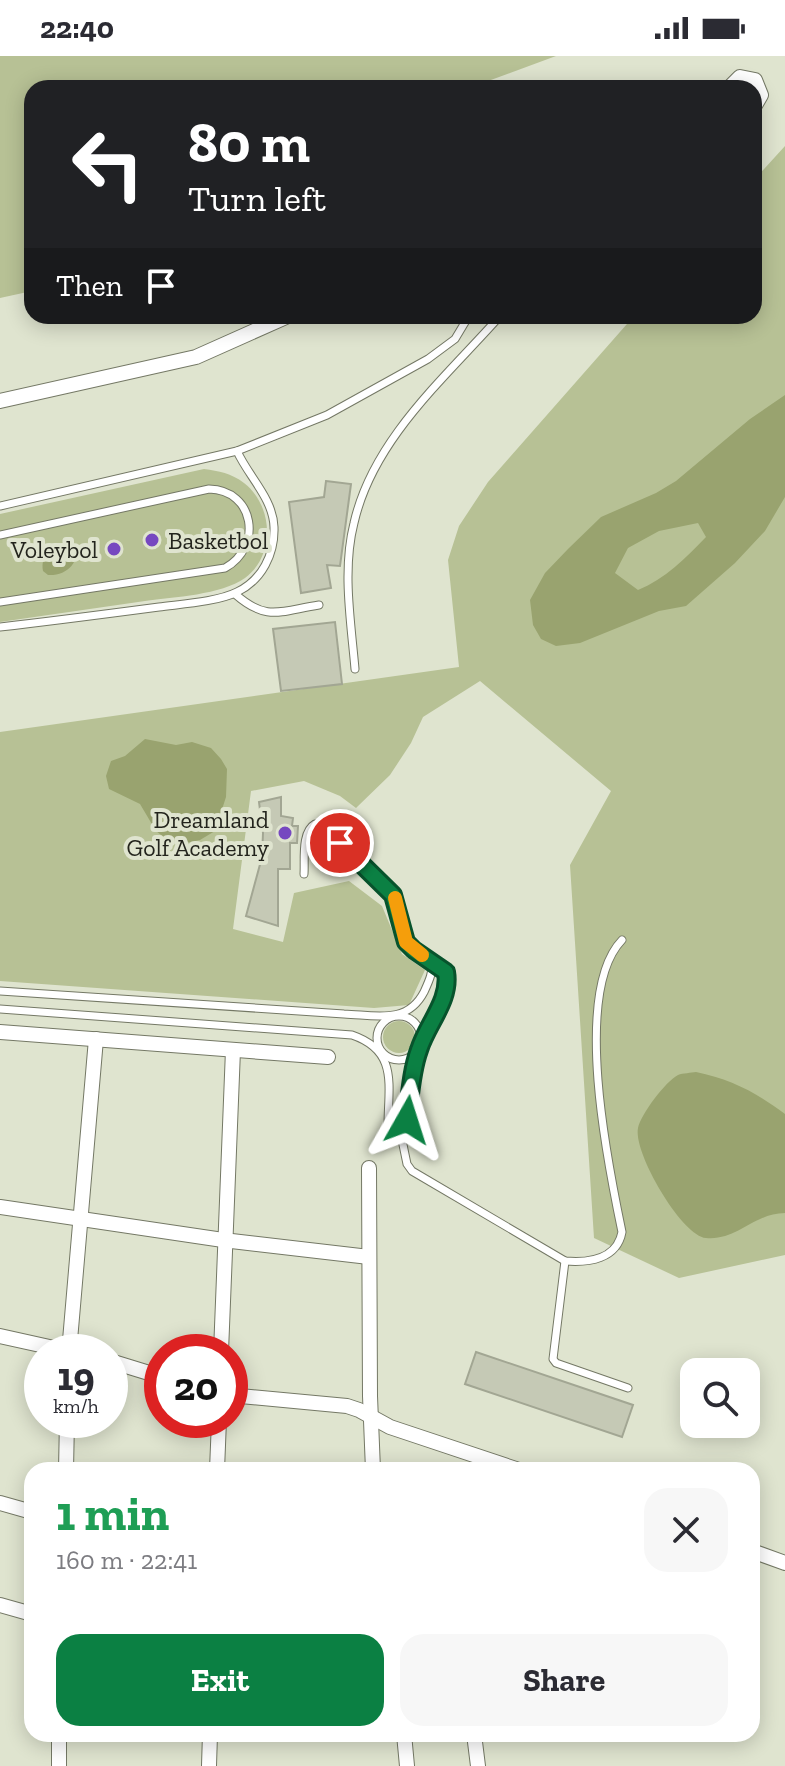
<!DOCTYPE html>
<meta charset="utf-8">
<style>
body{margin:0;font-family:"Zilla Slab",serif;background:#f7f7f7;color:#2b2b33;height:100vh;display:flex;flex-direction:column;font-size:30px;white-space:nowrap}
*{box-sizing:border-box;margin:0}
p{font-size:26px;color:#7c7c81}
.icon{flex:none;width:44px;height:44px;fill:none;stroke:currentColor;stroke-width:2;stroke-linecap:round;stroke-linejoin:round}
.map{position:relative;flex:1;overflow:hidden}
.drawer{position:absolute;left:24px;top:1406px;width:736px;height:280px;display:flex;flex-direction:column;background:#fff;border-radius:24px;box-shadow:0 4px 20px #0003}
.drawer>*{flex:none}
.guide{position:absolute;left:24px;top:24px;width:738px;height:244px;border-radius:24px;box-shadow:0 4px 20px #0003;background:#202124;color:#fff;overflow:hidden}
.fabs{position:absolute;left:680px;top:1302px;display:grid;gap:16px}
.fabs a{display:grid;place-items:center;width:80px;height:80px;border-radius:16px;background:#fff;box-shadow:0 4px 20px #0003;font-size:40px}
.speed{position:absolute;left:24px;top:1278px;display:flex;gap:16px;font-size:40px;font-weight:700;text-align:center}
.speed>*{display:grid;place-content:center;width:104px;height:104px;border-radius:50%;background:#fff;box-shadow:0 4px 20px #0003;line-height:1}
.speed small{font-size:20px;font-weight:400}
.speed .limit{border:12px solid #d22;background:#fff;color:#111}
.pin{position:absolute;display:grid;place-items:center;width:68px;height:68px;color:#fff;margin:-34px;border:4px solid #fff;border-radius:50%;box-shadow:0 2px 8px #0007}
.me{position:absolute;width:88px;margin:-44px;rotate:6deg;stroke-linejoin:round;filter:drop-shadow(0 0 6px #0008)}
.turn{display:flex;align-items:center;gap:28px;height:168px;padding:0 32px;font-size:36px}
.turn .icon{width:104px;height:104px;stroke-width:2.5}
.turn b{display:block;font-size:56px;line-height:68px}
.then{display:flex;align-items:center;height:76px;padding:0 32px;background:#0003;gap:16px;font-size:30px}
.round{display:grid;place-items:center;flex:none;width:84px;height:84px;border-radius:24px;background:#f7f7f7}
.overview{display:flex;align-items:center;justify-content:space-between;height:136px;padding:0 32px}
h1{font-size:48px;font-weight:700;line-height:60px;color:#1e9e55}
.action{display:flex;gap:16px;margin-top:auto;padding:16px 32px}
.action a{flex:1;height:92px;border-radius:24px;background:#0b8043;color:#fff;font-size:32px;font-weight:700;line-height:92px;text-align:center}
.action a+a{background:#f7f7f7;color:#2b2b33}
.status{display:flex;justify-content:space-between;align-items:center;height:56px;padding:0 40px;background:#fff;direction:ltr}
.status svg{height:22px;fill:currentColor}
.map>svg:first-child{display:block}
.green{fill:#b7c195}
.water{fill:#99a36f;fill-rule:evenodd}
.building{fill:#c5c9b5;stroke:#a2a693;stroke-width:2}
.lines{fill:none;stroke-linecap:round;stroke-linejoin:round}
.lane-casing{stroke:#747865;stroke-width:9}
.street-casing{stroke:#747865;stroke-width:16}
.lane{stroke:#fff;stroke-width:7}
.street{stroke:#fff;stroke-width:14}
.route-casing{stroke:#07532c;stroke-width:20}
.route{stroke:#0b8043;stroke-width:14}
.slow{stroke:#f59e0b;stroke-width:14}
.poi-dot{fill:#7648c0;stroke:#dfe4cf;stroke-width:3}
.labels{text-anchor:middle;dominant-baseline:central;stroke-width:8;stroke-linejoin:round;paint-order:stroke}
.poi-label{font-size:24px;fill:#23241d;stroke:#dfe4cf;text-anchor:end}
</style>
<div class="status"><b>22:40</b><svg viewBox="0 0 49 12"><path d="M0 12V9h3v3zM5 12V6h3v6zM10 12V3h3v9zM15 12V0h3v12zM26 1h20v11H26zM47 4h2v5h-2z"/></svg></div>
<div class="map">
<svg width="785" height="1710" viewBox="0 0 785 1710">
<rect width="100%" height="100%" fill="#dfe4cf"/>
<g class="green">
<polygon points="0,0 556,0 469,32 32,32 32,235 0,242"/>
<polygon points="785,90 785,1199 679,1222 594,1182 570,809 611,735 480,625 423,661 411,687 390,719 356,752 340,740 304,725 251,735 233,873 283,886 294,837 349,825 382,850 402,898 425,914 409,949 374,952 0,925 0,676 459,611 448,504 459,470 488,426 634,260 754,260 754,124"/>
<path d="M 204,413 C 219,415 231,417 244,427 C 273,449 276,499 245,522 C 221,539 174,541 145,545 C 97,552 48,559 0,566 L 0,458 Z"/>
<circle cx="399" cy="981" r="16"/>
</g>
<g class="water">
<path d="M 785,339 L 785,441 L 765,475 L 735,507 L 686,550 L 659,555 L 580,587 L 556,590 L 541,583 L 533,569 L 530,544 L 545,517 L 568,493 L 601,461 L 656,437 L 676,425 L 750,363 ZM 698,467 L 706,481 C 686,502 665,523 638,534 L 615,517 L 628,492 L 659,475 Z"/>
<path d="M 64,486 L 75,488 C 81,506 67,520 48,519 L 43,515 C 40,500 51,491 64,486 Z"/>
<polygon points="145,683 176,689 192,686 211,692 221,703 227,713 226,741 215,775 200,784 186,787 170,786 156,775 140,748 109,733 106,720 111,705 125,700"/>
<path d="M 696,1016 C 731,1023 757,1037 785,1058 L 785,1157 C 754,1157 737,1185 706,1182 C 682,1180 633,1097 638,1072 C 641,1058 666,1025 678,1019 C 683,1017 691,1017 696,1016 Z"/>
</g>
<g class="building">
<polygon points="326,425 351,428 340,510 327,509 331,532 301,537 289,446 324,441"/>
<polygon points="335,566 342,628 281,635 273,573"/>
<polygon points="281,741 281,760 293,762 292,770 298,770 297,787 290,787 290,813 278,813 278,870 246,860 262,801 263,777 259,746"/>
<polygon points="476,1296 633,1349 622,1381 465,1328"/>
</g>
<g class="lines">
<g class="lane-casing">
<g id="lane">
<polyline points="462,260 471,263 478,260"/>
<polyline points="0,450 237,395 327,359 428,303 455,283 467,263"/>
<path d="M 0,479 L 209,433 C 255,434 263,491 225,512 L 0,546"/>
<path d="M 235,538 C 267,566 280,555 319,549"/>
<path d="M 0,571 C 53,565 106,558 159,551 C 181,548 217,546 237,536 C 262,524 275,498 274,471 C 273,442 248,420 237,395"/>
<path d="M 355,613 C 351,566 342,514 354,467 C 373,383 445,322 500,260"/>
<path d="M 304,818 C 305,803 301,776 315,768 L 322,769 L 393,839 L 406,886 L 414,894 L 432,905"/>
<path d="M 0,935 L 344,958 C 375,959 407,969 424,936 C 429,925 433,917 432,905 C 441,910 447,913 447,923 C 448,952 422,979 415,1006 C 410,1025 413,1065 401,1079 L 390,1077 L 388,1070 C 388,1030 399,995 352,979 L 0,953"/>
<circle cx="399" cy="982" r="22"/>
<path d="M 401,1079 L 407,1108 L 412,1115 L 565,1205 C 589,1207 617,1203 622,1176 C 608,1109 572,936 622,884"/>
<polyline points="565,1205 553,1303 556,1307 628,1332"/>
</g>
</g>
<g class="street-casing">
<g id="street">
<polyline points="729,32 740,21 755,24 761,39 754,51"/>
<polyline points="0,345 196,301 288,260"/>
<polyline points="0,976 328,1001"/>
<polyline points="369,1112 370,1340 373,1414"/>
<polyline points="0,1151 223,1184 369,1201"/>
<polyline points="0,1280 72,1296"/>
<polyline points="69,1296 96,983"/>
<polyline points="221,1296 233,994"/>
<polyline points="110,1305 162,1321"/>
<polyline points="230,1339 347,1350 359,1354 390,1371 519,1414"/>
<polyline points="66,1414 67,1364"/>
<polyline points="217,1414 219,1364"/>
<polyline points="0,1447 32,1456"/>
<polyline points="752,1495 785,1507"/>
<polyline points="0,1549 32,1558"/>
<polyline points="404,1678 407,1710"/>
<polyline points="474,1678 478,1710"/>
<polyline points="59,1710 59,1678"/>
<polyline points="209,1710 210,1678"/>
</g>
</g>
<use href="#lane" class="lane"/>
<use href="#street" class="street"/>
</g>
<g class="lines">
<g class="route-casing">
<path id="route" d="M 340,787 L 393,839 L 406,886 L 414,894 L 446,916 C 451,944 427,968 419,994 C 411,1016 410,1041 407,1064"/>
</g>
<use href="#route" class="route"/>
<polyline class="slow" points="395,842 406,886 422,899"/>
</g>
<g class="poi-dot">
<circle cx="152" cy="484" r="8"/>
<circle cx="114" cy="493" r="8"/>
<circle cx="285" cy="777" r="8"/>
</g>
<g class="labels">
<g class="poi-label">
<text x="168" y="484" text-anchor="start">Basketbol</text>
<text x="98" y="493">Voleybol</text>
<text x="269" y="763">Dreamland<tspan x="269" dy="28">Golf Academy</tspan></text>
</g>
</g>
</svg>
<div class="fabs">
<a><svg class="icon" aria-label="search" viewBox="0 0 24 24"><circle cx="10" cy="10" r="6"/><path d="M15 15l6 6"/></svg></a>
</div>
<div class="speed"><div>19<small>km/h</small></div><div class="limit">20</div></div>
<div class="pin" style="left:340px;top:787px;background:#d93025"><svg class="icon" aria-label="arrive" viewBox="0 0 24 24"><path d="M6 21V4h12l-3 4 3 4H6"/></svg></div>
<svg class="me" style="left:407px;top:1064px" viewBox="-20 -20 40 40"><path d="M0-17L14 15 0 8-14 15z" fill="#0b8043" stroke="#fff" stroke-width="4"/></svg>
<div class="guide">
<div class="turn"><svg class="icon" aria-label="left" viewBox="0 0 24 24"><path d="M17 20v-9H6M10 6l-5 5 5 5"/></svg><div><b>80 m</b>Turn left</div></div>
<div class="then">Then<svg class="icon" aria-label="arrive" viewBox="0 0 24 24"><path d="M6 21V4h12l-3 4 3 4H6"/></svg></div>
</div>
<section class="drawer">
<div class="overview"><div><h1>1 min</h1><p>160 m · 22:41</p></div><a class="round"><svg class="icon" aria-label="close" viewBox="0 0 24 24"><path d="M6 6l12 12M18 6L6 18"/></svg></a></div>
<div class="action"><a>Exit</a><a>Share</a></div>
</section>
</div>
